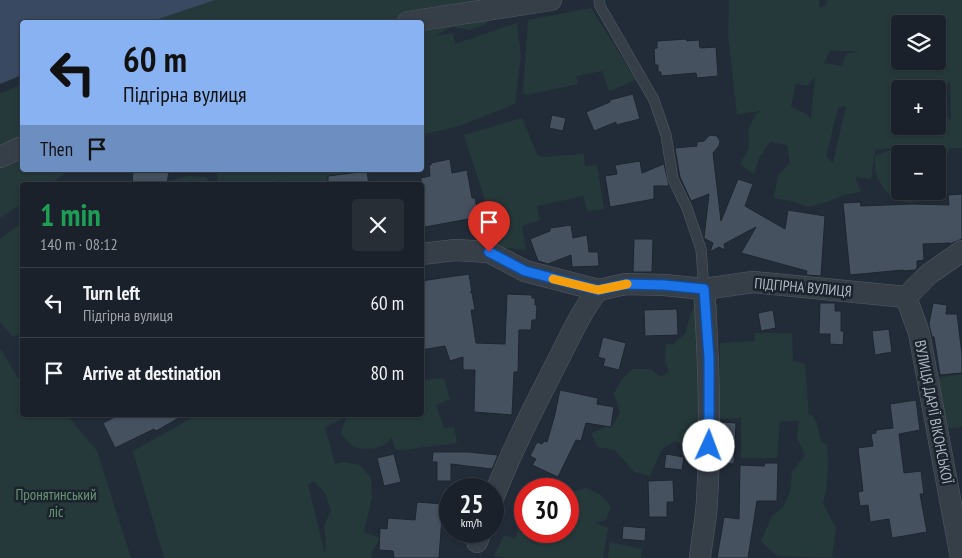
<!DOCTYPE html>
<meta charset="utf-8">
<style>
body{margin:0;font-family:"PT Sans Narrow",sans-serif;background:#272e36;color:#f1f3f6;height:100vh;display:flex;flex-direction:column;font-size:19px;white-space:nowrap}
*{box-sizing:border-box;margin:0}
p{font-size:16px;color:#9fa3a8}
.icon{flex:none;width:28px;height:28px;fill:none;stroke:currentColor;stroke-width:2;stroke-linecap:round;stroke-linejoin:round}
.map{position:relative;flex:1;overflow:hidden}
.drawer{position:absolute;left:20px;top:182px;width:404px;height:235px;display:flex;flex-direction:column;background:#1a212a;border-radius:5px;box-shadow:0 1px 4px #0004,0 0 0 1px #383e47}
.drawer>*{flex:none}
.guide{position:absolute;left:20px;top:20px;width:404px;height:152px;border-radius:5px;box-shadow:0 1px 4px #0004,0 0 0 1px #383e47;background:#88b2f2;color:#111;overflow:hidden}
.fabs{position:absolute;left:891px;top:15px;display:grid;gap:10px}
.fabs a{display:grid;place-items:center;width:55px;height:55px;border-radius:5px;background:#1a212a;box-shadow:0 1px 4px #0004,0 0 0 1px #383e47;font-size:25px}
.speed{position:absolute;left:439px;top:478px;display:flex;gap:10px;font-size:25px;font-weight:700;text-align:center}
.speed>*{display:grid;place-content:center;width:65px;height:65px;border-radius:50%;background:#1a212a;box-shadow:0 1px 4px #0004,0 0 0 1px #383e47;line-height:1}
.speed small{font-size:12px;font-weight:400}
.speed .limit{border:8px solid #d22;background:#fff;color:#111}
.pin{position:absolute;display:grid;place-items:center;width:42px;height:42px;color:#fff;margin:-51px -21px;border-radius:50% 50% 50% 0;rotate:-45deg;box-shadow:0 0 5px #0007}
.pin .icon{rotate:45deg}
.me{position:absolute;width:55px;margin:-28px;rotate:2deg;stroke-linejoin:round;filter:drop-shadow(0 0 4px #0008)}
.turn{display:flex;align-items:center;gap:18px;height:105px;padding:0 20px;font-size:22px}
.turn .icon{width:65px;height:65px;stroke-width:2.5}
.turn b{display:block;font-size:35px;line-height:42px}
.then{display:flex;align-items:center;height:48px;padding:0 20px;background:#0003;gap:10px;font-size:19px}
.round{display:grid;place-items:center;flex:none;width:52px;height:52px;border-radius:5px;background:#272e36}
.headline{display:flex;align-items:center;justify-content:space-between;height:85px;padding:0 20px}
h1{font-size:30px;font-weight:700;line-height:38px;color:#1e9e55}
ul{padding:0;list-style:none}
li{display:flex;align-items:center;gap:15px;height:70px;padding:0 20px;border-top:1px solid #383e47}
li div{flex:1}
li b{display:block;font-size:19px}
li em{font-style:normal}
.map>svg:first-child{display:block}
.green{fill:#25393a;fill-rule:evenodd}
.water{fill:#384961}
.building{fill:#465160;stroke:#1d252f}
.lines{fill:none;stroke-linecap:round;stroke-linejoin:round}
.service-casing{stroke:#545b66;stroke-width:11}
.minor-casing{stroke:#545b66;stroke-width:22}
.service{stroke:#363e48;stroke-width:10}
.minor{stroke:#363e48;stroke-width:21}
.route-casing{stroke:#114b97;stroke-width:12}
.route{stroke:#1a73e8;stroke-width:9}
.slow{stroke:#f59e0b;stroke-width:9}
.labels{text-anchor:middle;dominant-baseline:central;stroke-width:5;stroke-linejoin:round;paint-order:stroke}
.street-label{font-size:15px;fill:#b1b8c5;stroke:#1b232d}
.park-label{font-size:15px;fill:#699473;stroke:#1b232d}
</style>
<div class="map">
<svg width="962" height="558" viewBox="0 0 962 558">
<rect width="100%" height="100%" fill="#222c38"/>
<g class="green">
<polygon points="177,0 501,0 486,24 470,30 452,27 434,36 453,33 455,44 517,23 521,55 515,104 462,125 421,135 421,22 154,22 168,11"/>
<path d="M 729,0 L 819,0 L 820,8 L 826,6 L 827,0 L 962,0 L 962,148 L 950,148 L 943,165 L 943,183 L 938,189 L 938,154 L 900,154 L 900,191 L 935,191 C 914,213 887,202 877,176 C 875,170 875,163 875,156 L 892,149 L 910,148 L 918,145 L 875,150 L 871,179 L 855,177 L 861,192 L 843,195 L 827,202 L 808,207 L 791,201 L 774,198 L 778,175 L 790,163 L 787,145 L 770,142 L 760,156 L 754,174 L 740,164 L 749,148 L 748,130 L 756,114 L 761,111 L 737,114 L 728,35 ZM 900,24 L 938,24 L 938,61 L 900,61 ZM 830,51 L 857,51 L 857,52 L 846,54 L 842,66 L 824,63 ZM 815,76 L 811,119 L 810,119 L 807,114 L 791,107 L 796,84 L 808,86 ZM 950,81 L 951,121 L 942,110 L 938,117 L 938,126 L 900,126 L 900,89 L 923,89 L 899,85 L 946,85 ZM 845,106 L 846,106 L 833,163 L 826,157 L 838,108 Z"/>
<polygon points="591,8 636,80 609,91 602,71 576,76 578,84 527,95 523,93 528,20"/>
<polygon points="22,84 22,170 69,170 50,185 22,185 22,203 0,218 0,94"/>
<polygon points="522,118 537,154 542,157 584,154 585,166 597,165 604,209 587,211 583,196 537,206 540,220 522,226 526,250 500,247 464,135"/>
<polygon points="217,170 343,170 345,185 281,185 281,180 252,185 217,185"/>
<polygon points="188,176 206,177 212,185 168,185 170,181"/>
<polygon points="22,223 22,331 13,337 0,322 0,239"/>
<polygon points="709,300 718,305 716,331 715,463 696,463 685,447 675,441 662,449 650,476 634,472 615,450 598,447 591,433 613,425 620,412 614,393 622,379 633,369 650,369 661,377 669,372 665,361 666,343 673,345 685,333 692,311 699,302"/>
<path d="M 755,333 L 792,333 L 793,361 L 805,364 L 809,415 L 811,414 L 817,423 L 821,442 L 827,445 C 829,465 828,484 823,504 L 836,528 L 832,558 L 777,556 L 761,541 L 772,516 L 783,507 L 790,492 L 792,472 L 805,455 L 797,438 L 799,421 L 780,421 L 777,458 L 741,458 L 741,418 L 719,419 L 720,343 L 755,341 Z"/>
<polygon points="0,348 22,385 22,415 67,415 97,451 131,558 0,558"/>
<path d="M 421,372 L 425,380 L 444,378 L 450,399 L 436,405 L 444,428 L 454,427 L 457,443 L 401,450 L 395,449 L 392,437 C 385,449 368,451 355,447 C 350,445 345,438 341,433 L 346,417 L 325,427 L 335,464 L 343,462 L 360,465 L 371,478 L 372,497 L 364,532 L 380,538 L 371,554 L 372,558 L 164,558 L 133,451 L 197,415 L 421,415 ZM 314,481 L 325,493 L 331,510 L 324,526 L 326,543 L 325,554 L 308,485 Z"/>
<polygon points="962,374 962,427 944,429 936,378"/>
<polygon points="586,488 601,495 611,507 606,520 595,523 608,528 603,558 506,558 494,556 504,535 515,539 525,507 525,531 568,531 568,493"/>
<polygon points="610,542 642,549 641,558 608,558"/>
</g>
<polygon class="water" points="0,0 215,0 149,22 22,22 22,75 0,84"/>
<g class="building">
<polygon points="687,39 687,41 699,40 700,48 716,47 718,76 697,78 696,73 661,76 661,72 658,72 658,65 655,65 654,49 657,48 657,41"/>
<polygon points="633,94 640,119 616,125 616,122 594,131 586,112 610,102 610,100"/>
<polygon points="552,115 566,118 563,131 549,128"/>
<polygon points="710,135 717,136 720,141 719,146 713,153 721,221 738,179 753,184 745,206 785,229 788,210 825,216 821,276 806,275 807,271 741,253 756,227 724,244 725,250 719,247 710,252 713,243 704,238 709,194 691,201 680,177 675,148 697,146 697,142 704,141"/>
<polygon points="450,159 452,173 467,170 472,198 475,198 479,217 425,227 421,203 421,178 430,176 429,165 431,165 431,163"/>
<polygon points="640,161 642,173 664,164 669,186 654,186 654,199 610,207 605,176 617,174 615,165"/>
<polygon points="133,170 169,170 167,185 132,185"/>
<polygon points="367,171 369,185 328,185 328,176"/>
<polygon points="962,194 962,239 950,244 950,243 923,244 924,260 917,261 917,268 915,270 903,271 903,270 850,275 843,203 860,202 861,206 912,204 949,205 948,195"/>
<polygon points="571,225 573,238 587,235 589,252 598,252 599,266 572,267 571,255 548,264 538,261 530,239 550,231 550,228"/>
<polygon points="634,239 653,239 652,272 633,272"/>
<polygon points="469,274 472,292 470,292 472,293 475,310 471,310 476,343 505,344 507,294 532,295 532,298 535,298 535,305 537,305 536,320 532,320 531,330 519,330 518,372 514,372 512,415 474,412 475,370 463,370 463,357 450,361 445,346 421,350 421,281"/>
<polygon points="820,303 835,303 835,311 841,311 841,331 844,331 843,345 830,344 830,334 819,334"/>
<polygon points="933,303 947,305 946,314 957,314 962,354 962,373 940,375 934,337 932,337 929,324"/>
<polygon points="677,309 678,335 645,336 644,310"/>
<polygon points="773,310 776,328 761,331 758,313"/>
<polygon points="889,329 892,352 875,355 872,331"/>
<polygon points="603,337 626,343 619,370 603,366 605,359 598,357"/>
<polygon points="560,390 598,398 597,404 614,407 611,427 586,423 581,441 576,440 558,477 532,465 536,459 530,456 537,442 542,444 544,441 547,442 554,418"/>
<polygon points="916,400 920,430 899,434 904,473 921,471 924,494 920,494 927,532 892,538 889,519 870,522 868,505 860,506 858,492 863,491 858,448 873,446 871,434 876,433 876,430 893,428 890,404"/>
<polygon points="119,415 184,415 156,431 154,429 115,448 103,423"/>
<polygon points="722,422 736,423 734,464 721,463"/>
<polygon points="433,452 468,452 498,455 492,469 451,464 451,481 437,481 437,462 432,462"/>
<polygon points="394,454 401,482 384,486 377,458"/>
<polygon points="666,454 684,457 682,470 664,468"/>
<polygon points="765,463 778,463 777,501 757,501 748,558 717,558 724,517 739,519 740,465 764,466"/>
<polygon points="673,480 674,502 667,502 667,517 649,517 648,481"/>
<polygon points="417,502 443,504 439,558 394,558 393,551 379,550 380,528 387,529 388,518 415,520"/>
<polygon points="623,526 646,528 645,541 622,539"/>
</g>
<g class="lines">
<g class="service-casing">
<polyline id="service" points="599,0 600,6 654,100 666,135 673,179 687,208 701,249 704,289"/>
</g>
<g class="minor-casing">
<g id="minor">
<polyline points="408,22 551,0"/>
<polyline points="0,157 22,147"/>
<polyline points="421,254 456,250 489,252 525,271 598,290 626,284 664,285 704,289 753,282 906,297 929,274 962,251"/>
<polyline points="906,297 919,333 961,558"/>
<path d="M 492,501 C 510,454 533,409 556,364 C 569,339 580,313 598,290"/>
<polyline points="477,542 481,531"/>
<path d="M 700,558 C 702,539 706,520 707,501 C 711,430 709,360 704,289"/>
</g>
</g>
<use href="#service" class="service"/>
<use href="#minor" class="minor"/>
</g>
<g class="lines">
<g class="route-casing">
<polyline id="route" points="489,252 525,271 598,290 626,284 664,285 704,289 709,358 709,446"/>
</g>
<use href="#route" class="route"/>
<polyline class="slow" points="553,279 598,290 627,284"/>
</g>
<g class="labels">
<g class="street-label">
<text transform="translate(803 287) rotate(5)">ПІДГІРНА ВУЛИЦЯ</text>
<text transform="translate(934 412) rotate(79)">ВУЛИЦЯ ДАРІЇ ВІКОНСЬКОЇ</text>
</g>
<g class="park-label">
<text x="56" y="494">Пронятинський<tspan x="56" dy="17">ліс</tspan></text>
</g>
</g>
</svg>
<div class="fabs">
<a><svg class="icon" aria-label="layers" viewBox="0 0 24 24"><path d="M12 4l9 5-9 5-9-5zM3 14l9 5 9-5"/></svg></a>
<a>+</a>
<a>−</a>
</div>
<div class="speed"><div>25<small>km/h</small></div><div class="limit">30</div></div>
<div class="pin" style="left:489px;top:252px;background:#d93025"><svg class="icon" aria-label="arrive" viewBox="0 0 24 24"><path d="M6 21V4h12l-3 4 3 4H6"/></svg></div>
<svg class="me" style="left:709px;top:446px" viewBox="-20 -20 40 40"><circle r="19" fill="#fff"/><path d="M0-13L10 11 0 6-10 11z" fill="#1a73e8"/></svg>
<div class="guide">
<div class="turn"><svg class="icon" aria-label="left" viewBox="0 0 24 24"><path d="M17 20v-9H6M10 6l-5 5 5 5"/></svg><div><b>60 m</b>Підгірна вулиця</div></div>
<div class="then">Then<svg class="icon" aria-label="arrive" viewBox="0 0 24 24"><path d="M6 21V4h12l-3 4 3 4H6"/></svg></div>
</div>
<section class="drawer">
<div class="headline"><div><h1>1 min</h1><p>140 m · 08:12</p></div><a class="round"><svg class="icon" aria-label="close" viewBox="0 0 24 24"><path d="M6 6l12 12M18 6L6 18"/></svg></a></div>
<ul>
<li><svg class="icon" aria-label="left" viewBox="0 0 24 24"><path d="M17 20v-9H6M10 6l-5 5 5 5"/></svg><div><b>Turn left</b><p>Підгірна вулиця</p></div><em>60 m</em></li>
<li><svg class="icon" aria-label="arrive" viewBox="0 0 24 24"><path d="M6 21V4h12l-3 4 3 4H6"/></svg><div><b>Arrive at destination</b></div><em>80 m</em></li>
</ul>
</section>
</div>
